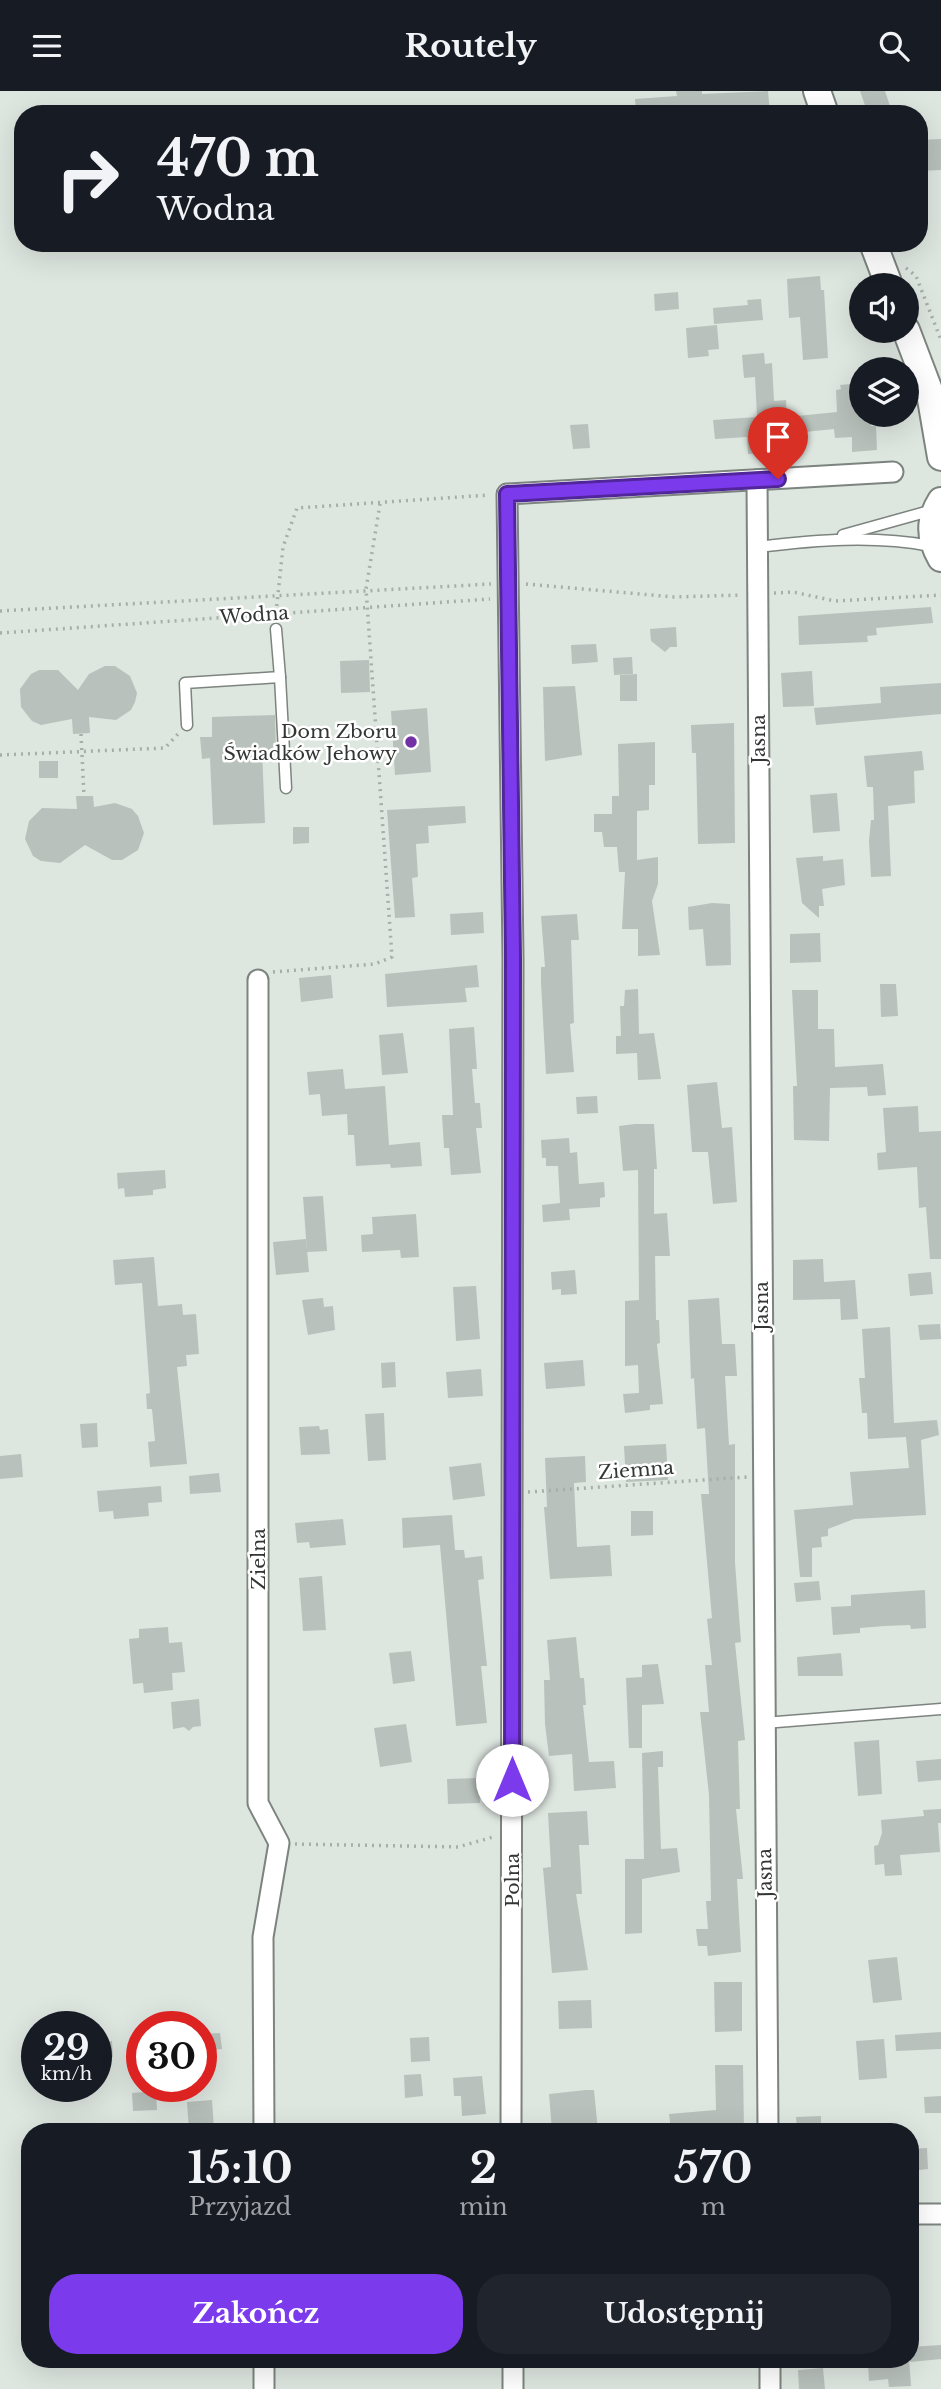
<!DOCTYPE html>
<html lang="pl">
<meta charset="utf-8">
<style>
body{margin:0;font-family:"Libre Baskerville",serif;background:#20242c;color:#f1f3f6;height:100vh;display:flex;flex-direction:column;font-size:26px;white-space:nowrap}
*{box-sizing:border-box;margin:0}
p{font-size:23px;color:#9ea1a6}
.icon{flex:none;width:38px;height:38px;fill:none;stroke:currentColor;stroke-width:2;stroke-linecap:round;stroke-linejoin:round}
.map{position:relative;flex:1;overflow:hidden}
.drawer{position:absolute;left:21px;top:2032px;width:898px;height:245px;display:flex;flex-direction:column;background:#171b24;border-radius:28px;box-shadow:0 7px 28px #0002}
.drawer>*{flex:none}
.banner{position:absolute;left:14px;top:14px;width:914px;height:147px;border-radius:28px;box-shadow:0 7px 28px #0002;background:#171b24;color:#f1f3f6;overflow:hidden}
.fabs{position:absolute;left:849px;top:182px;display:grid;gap:14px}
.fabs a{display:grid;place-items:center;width:70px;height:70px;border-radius:50%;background:#171b24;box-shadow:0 7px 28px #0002;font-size:35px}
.speed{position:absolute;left:21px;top:1920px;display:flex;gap:14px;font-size:35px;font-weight:700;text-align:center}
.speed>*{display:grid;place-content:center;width:91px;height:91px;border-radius:50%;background:#171b24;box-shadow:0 7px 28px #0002;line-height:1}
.speed small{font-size:18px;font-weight:400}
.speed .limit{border:10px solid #d22;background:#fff;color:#111}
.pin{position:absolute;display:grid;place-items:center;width:60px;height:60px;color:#fff;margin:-72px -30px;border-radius:50% 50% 50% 0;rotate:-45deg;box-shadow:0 0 7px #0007}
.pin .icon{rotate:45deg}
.me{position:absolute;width:77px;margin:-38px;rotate:0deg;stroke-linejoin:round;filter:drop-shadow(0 0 5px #0008)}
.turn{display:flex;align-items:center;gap:24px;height:147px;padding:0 28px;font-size:32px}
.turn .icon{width:91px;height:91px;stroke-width:2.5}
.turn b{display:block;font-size:49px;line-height:60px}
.eta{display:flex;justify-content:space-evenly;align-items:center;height:119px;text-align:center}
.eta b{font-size:42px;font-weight:700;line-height:49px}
.action{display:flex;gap:14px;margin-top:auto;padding:14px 28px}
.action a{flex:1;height:80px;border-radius:28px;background:#7c3aed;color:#fff;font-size:28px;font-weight:700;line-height:80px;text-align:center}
.action a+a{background:#20242c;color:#f1f3f6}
header{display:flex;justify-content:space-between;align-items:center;height:91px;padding:0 28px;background:#171b24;font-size:32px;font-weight:700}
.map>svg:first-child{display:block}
.building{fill:#b9c1bc}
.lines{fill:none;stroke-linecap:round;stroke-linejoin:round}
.lane-casing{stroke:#7d847f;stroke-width:13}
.street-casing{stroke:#7d847f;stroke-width:23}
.secondary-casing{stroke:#7d847f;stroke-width:30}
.path{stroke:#a7aea9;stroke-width:3.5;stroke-dasharray:2 5;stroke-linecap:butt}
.lane{stroke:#fff;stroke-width:10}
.street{stroke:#fff;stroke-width:19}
.secondary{stroke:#fff;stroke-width:26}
.route-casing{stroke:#51269a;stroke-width:18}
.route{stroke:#7c3aed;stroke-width:12}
.poi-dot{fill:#7232a6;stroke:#fff;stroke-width:2.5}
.labels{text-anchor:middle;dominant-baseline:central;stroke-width:5;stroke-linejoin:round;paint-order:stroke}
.street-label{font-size:19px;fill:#333634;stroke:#fff}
.poi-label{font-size:19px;fill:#333634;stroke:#fff;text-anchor:end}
</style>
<header><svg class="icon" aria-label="menu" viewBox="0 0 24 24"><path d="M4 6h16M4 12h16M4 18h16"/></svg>Routely<svg class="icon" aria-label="search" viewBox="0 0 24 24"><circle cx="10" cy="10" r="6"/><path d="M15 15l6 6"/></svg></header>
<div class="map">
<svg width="941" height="2298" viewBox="0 0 941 2298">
<rect width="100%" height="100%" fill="#dee6e0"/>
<g class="building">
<polygon points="676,0 702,0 702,3 768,0 770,23 745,23 745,20 636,23 635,8 677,5"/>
<polygon points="860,0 885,0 891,18 868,23"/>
<polygon points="941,48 941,79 919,80 919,49"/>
<polygon points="820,185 821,199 824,199 828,267 803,269 800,226 789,227 787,188"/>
<polygon points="678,201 679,218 655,220 654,203"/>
<polygon points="761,208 763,229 714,233 713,217 748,214 747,209"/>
<polygon points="717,234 719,258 708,259 709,265 688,267 686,237"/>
<polygon points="764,262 765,273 772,272 774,310 786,309 787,326 837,321 836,299 841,298 840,294 861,292 861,324 870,324 871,335 876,335 877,359 852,361 852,346 835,347 834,338 795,342 797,359 748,363 747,346 715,348 713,329 757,326 755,286 744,287 742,264"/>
<polygon points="588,333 590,357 573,358 570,334"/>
<polygon points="931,516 933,532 876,537 877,544 867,545 868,551 799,554 798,525"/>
<polygon points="676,536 677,556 670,556 665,561 651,550 650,538"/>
<polygon points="596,553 598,571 572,573 571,554"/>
<polygon points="632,566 633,583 614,584 613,567"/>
<polygon points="369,569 370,601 341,602 340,570"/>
<polygon points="105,575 115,575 130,585 137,602 135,611 131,619 116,629 89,626 90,642 73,643 72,628 41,634 32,630 21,616 20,598 31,583 39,579 58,579 78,599 89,583"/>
<polygon points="812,580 814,615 783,616 781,582"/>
<polygon points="637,583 637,610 620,610 620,584"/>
<polygon points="941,592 941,623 816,634 814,617 881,612 880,596"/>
<polygon points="575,595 582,664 545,670 543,596"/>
<polygon points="427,617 431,681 395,684 391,620"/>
<polygon points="275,624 276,659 262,659 265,732 213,734 210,667 202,668 200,646 212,646 212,626"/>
<polygon points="734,632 735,752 698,753 696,662 692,662 691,634"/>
<polygon points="655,651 655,694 649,694 649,719 637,720 637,769 658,766 658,793 652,810 660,864 638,865 638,838 622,838 625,781 619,781 617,756 604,756 602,741 594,741 594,723 612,723 612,705 619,705 618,653"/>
<polygon points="922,660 924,679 914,680 915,712 888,715 891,785 871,786 869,750 871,729 874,729 873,696 867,696 864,665"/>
<rect x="39" y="670" width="19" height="17"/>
<polygon points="837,702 840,740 813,742 810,704"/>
<polygon points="76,705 93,705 94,716 115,712 132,718 138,725 144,742 138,759 122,769 112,769 85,754 60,772 41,770 33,765 25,748 29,730 42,717 77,718"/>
<polygon points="465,715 466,732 428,735 429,752 416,753 418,786 412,787 415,826 395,827 387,719"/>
<polygon points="293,736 309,736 309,752 293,753"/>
<polygon points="823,765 823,770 843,768 845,794 822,798 824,815 819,815 819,827 802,812 796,767"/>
<polygon points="712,812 730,813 731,874 706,875 703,838 689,839 688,816"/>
<polygon points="483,821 484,842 451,844 450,823"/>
<polygon points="577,823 579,849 571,849 574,932 570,933 574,981 546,983 541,892 541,876 545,876 541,825"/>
<polygon points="820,842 821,871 790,872 790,843"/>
<polygon points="477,874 479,896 465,897 467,911 387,916 385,883"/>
<polygon points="331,884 333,907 301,911 299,887"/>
<polygon points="880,893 896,893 898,925 881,926"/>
<polygon points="638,898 639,943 654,942 661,988 638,989 637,962 616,963 616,945 621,945 620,915 624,915 625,899"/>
<polygon points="792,899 818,899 818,938 834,938 835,976 883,973 886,1004 868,1005 867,996 830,997 829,1050 794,1049 793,995 797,995"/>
<polygon points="474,936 477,978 472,978 475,1012 480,1012 482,1037 476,1037 481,1082 451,1084 449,1057 444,1057 442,1024 453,1024 449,938"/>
<polygon points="403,942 408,982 382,984 379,944"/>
<polygon points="343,978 345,998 385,995 389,1054 420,1051 422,1075 391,1077 390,1073 356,1075 354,1044 348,1044 347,1023 322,1025 320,1003 309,1004 307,981"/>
<polygon points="717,991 722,1037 732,1036 737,1111 713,1113 708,1061 692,1061 687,994"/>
<polygon points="597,1005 598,1022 577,1023 576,1006"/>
<polygon points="918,1015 919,1041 941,1040 941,1168 930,1168 926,1116 919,1117 917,1076 878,1079 877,1062 886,1061 883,1017"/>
<polygon points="635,1033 654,1033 657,1078 654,1078 654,1123 667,1122 670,1165 655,1165 656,1229 659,1229 660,1252 657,1253 663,1313 650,1314 650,1319 625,1322 623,1303 639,1302 638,1274 625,1275 625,1210 639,1209 638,1079 623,1080 619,1035"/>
<polygon points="569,1047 570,1062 577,1061 579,1093 604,1091 605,1106 600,1107 600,1116 569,1118 570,1129 543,1131 542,1114 560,1112 558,1075 546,1075 546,1067 542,1067 541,1049"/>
<polygon points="165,1079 166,1097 153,1099 153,1104 125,1106 124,1097 118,1098 117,1082"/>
<polygon points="323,1105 327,1160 307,1161 303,1106"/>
<polygon points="416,1123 419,1166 401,1167 400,1159 362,1161 361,1144 373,1143 372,1126"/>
<polygon points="306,1148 309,1181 276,1184 273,1151"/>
<polygon points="154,1166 158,1215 182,1213 183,1224 196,1223 199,1263 186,1264 187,1275 177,1276 187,1373 150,1376 148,1351 155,1350 152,1318 147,1318 146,1303 150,1302 142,1192 115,1194 113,1169"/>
<polygon points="823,1168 824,1191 855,1189 858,1228 841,1229 840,1208 793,1209 793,1169"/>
<polygon points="575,1179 577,1203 561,1204 561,1198 552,1199 551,1181"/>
<polygon points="931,1181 933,1203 910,1205 908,1183"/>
<polygon points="476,1195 480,1248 456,1250 453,1196"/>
<polygon points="323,1207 324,1216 333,1215 335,1239 308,1244 302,1209"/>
<polygon points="719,1207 722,1253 735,1253 737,1285 725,1285 729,1354 735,1353 735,1472 741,1551 735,1552 745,1649 738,1650 740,1718 736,1718 743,1788 737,1788 741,1861 708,1865 707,1855 698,1855 696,1838 708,1838 706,1810 711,1810 709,1704 700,1621 709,1621 705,1574 712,1574 707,1528 712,1527 701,1403 709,1403 705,1337 697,1338 694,1287 691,1288 688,1209"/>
<polygon points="940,1233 941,1248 920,1249 918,1234"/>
<polygon points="890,1236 894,1332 937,1329 939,1344 921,1349 926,1424 854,1428 828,1438 828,1445 821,1446 822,1456 812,1457 812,1486 800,1486 794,1419 853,1414 850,1381 909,1377 906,1346 868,1348 867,1322 862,1322 859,1287 865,1287 862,1238"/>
<polygon points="583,1269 585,1295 546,1298 544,1272"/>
<polygon points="395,1271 396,1296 382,1297 381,1272"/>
<polygon points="481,1278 483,1305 448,1307 446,1281"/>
<polygon points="384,1322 386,1369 368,1370 365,1323"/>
<polygon points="97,1332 98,1356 82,1357 80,1333"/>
<polygon points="319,1335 320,1339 328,1338 330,1363 301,1364 299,1336"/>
<polygon points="666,1353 668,1389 626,1391 624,1355"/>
<polygon points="21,1363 23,1386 0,1388 0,1365"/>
<polygon points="585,1365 586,1391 574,1392 577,1456 610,1454 612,1485 550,1488 544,1416 547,1416 545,1367"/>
<polygon points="481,1372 485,1405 453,1409 449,1376"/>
<polygon points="219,1382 221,1401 190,1403 189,1385"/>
<polygon points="161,1395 162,1411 148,1412 149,1425 114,1428 113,1420 99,1421 97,1400"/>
<polygon points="631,1420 653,1420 653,1444 631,1445"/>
<polygon points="452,1424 455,1459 464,1459 465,1467 482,1465 484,1488 478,1489 487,1575 481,1575 487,1632 456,1635 440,1454 403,1457 402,1427"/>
<polygon points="343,1428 346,1454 310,1457 309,1451 297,1452 295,1432"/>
<polygon points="322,1485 326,1539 303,1540 299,1487"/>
<polygon points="819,1490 821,1509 796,1511 794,1492"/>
<polygon points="925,1499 926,1537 911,1538 910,1534 885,1535 860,1537 860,1542 833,1544 831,1516 851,1515 851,1504"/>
<polygon points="168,1536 169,1552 182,1551 185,1581 172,1582 173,1599 144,1602 143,1592 133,1593 129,1548 139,1547 139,1538"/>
<polygon points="576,1546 580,1587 584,1587 586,1614 583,1614 589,1671 614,1670 616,1697 574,1700 572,1663 549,1665 545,1633 544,1589 550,1589 547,1549"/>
<polygon points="411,1560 415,1590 393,1593 389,1562"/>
<polygon points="841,1562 843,1585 798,1585 797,1566"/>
<polygon points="658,1573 664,1613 642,1614 642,1657 629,1657 626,1587 642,1586 642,1574"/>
<polygon points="199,1608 201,1635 193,1636 189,1640 184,1636 173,1638 171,1611"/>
<polygon points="406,1633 412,1671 380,1676 374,1637"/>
<polygon points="879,1649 882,1703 858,1705 854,1651"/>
<polygon points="663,1660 663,1676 658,1676 661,1758 677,1757 680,1781 642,1788 642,1842 625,1843 625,1768 644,1768 642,1662"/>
<polygon points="941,1668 941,1689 918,1691 916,1670"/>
<polygon points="479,1687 480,1712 448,1713 447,1688"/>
<polygon points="941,1718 941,1732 938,1732 940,1761 900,1764 902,1784 885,1785 884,1773 875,1774 874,1755 878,1754 882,1742 881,1729 924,1725 923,1719"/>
<polygon points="587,1720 589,1754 579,1754 582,1803 576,1803 588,1879 552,1882 543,1777 551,1776 548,1722"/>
<polygon points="897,1866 902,1909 873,1912 868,1869"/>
<polygon points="714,1891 742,1891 742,1940 715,1941"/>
<polygon points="591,1909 592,1937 559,1938 558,1910"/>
<polygon points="941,1941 941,1958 896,1960 895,1944"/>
<polygon points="220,1942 222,1958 201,1960 201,1943"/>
<polygon points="429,1946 430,1970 411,1971 410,1947"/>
<polygon points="884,1948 887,1987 859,1989 856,1950"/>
<polygon points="112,1950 113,1966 96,1967 96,1951"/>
<polygon points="715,1974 743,1974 744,2040 715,2040 715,2034 671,2038 669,2023 716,2019"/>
<polygon points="421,1983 423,2005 405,2007 404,1984"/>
<polygon points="482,1985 486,2023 462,2025 461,2005 454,2005 453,1987"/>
<polygon points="586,1999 594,1999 598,2040 552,2040 549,2003"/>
<polygon points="156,2000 157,2019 133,2020 132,2002"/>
<polygon points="941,2005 941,2022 925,2022 924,2006"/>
<polygon points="212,2009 214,2038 189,2040 187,2011"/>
<polygon points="821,2025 821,2040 797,2040 796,2026"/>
<polygon points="927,2057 928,2078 910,2080 910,2058"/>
<polygon points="941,2254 941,2268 910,2271 910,2256"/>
<polygon points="893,2268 909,2268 911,2295 889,2296 888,2288 869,2290 868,2274 893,2271"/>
<polygon points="823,2277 825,2298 799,2298 798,2279"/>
</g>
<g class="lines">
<g class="lane-casing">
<g id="lane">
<polyline points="843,444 933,419"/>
<path d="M 758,456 C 816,449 873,444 931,455"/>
<polyline points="280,586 286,697"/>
<polyline points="187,634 185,592 280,586 276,538"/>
<polyline points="764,1632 941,1618"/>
</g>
</g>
<g class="street-casing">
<g id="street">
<polyline points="757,389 768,2040"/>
<polyline points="258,889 258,1712 279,1752 263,1846 264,2040"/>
<polyline points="511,2040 513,867 507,403 893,381"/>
<polyline points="910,2123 941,2123"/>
<polyline points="264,2268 264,2298"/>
<polyline points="513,2268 513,2298"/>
<polyline points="770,2268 770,2298"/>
</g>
</g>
<g class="secondary-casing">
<g id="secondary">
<polyline points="817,0 825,23"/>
<polyline points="873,152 889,194"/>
<polyline points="906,239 930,302 941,319"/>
<polyline points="930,302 941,366"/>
<path d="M 941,410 C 929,429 930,448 941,467"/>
</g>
</g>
<g class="path">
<polyline points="906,177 916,185 941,249"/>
<polyline points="526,493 674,506 742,504"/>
<polyline points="774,502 793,501 835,510 941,504"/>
<polyline points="0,520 491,493"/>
<polyline points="276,522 283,456 297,417 489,404"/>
<polyline points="0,542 490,508"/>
<polyline points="81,643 84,705"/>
<polyline points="0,664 165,657 178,643"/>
<polyline points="273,881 375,873 392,866 366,498 380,413"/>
<polyline points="528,1401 747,1386"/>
<polyline points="295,1753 458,1756 493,1746"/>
</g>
<use href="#lane" class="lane"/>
<use href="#street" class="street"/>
<use href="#secondary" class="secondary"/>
</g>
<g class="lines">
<g class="route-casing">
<polyline id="route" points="512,1689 513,867 507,403 778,388"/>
</g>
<use href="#route" class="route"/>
</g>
<circle class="poi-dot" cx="411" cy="651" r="7"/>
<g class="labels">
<g class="street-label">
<text transform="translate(254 524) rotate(-4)">Wodna</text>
<text transform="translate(758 648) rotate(-90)">Jasna</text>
<text transform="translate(761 1215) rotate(-90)">Jasna</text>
<text transform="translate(636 1379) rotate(-4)">Ziemna</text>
<text transform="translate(258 1468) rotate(-90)">Zielna</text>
<text transform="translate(765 1782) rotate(-91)">Jasna</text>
<text transform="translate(512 1789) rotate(-90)">Polna</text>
</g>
<g class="poi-label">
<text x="397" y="640">Dom Zboru<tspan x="397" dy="22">Świadków Jehowy</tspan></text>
</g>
</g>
</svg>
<div class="fabs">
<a><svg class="icon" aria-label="sound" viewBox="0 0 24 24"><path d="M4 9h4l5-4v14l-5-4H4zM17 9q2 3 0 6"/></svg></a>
<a><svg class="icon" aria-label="layers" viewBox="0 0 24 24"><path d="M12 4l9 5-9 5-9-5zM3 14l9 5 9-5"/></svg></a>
</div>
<div class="speed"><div>29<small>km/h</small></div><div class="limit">30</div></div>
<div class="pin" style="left:778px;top:388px;background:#d93025"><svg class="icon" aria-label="arrive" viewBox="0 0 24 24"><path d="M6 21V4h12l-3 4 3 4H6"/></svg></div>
<svg class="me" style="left:512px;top:1689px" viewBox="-20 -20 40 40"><circle r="19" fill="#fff"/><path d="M0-13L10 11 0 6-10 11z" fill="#7c3aed"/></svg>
<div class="banner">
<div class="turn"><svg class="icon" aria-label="right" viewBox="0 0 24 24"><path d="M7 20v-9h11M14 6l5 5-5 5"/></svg><div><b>470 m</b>Wodna</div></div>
</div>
<section class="drawer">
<div class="eta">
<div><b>15:10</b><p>Przyjazd</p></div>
<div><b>2</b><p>min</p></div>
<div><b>570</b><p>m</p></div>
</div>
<div class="action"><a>Zakończ</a><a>Udostępnij</a></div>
</section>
</div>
